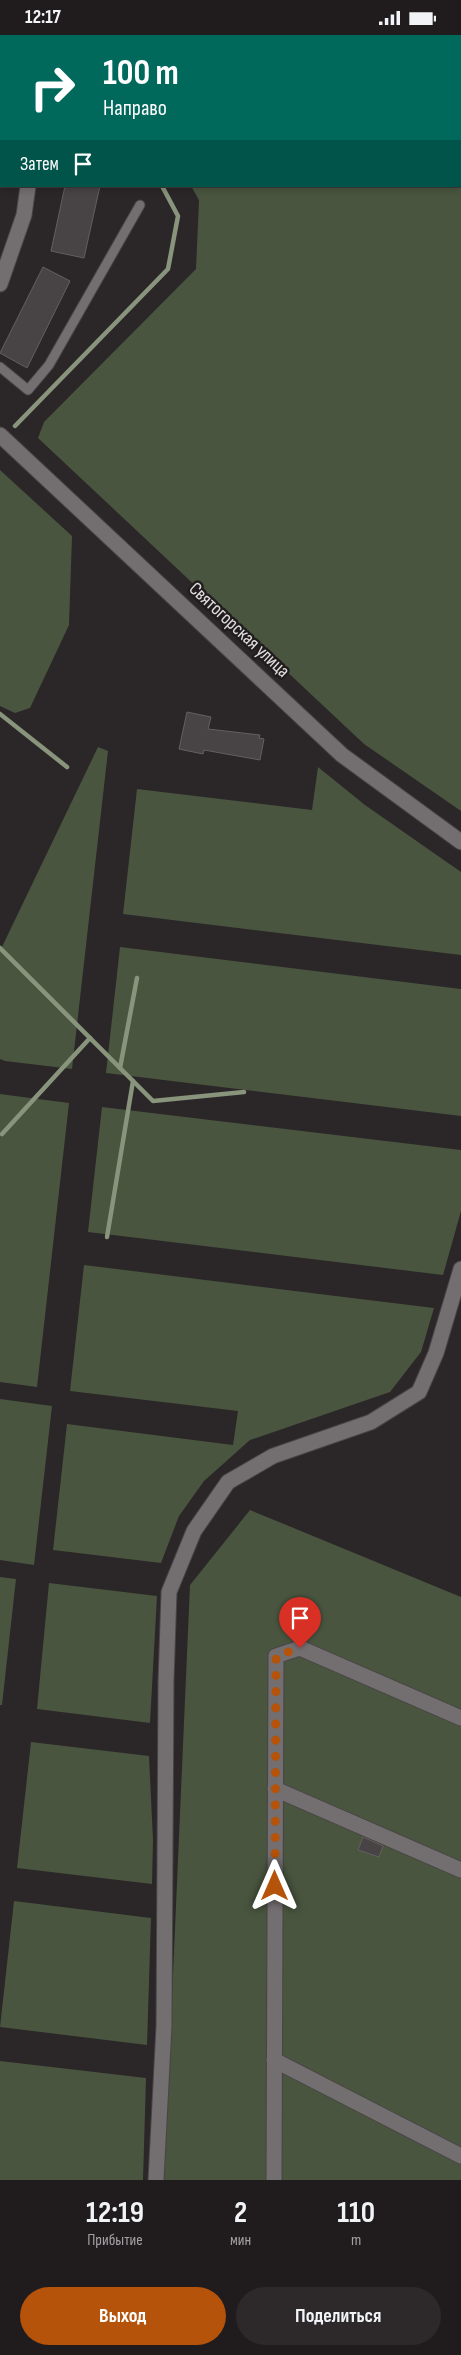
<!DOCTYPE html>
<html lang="ru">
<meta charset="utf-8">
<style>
body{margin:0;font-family:"Sofia Sans Condensed",sans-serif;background:#2d292b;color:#f1f3f6;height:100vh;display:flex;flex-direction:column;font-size:19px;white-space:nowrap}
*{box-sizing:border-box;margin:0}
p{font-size:16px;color:#a2a1a4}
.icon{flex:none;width:28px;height:28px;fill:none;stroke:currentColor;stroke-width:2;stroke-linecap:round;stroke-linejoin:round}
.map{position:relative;height:2145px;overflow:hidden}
.panel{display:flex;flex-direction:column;background:#201c1e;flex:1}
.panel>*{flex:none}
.guide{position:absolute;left:0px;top:0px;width:461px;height:152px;box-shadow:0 2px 8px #0003,0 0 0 1px #3d3a3c;background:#00695c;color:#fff;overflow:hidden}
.pin{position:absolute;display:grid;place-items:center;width:42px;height:42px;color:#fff;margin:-51px -21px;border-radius:50% 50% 50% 0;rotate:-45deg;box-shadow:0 0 5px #0007}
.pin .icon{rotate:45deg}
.me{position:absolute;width:55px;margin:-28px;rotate:0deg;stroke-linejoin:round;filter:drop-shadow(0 0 4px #0008)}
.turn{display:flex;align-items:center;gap:18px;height:105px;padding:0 20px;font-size:22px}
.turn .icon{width:65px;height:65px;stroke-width:2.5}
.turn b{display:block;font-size:35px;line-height:42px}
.then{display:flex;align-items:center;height:48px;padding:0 20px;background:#0003;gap:10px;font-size:19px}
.eta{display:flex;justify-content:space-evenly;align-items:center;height:85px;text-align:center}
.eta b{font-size:30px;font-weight:700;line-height:35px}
.primary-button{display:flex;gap:10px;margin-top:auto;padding:10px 20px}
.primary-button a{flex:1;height:58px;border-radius:30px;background:#b45309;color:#fff;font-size:20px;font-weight:700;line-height:58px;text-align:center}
.primary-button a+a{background:#2d292b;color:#f1f3f6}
.status{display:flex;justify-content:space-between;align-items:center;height:35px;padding:0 25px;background:#201c1e;direction:ltr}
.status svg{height:14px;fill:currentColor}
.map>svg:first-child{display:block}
.green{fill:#49553f}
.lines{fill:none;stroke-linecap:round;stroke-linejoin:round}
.stream{stroke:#88947b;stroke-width:4.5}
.building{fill:#484345;stroke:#645f60}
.service-casing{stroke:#484546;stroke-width:11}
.minor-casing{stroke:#484546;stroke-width:17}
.tertiary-casing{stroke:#484546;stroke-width:17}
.service{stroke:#736e70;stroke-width:9}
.minor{stroke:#736e70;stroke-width:15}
.tertiary{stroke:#736e70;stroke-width:15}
.route{stroke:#b45309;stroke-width:9;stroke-dasharray:0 16.2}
.labels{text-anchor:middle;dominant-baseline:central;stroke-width:5;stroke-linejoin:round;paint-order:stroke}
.street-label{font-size:19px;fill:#e0ddde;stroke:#211d1e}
</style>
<div class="status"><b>12:17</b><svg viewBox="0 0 49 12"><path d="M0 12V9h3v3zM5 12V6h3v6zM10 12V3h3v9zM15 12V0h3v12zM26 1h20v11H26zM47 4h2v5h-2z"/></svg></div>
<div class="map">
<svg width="461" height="2145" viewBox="0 0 461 2145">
<rect width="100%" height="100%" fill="#2b2628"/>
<g class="green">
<polygon points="139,0 461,0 461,776 364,709 38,403 44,387 196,234 199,165 191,151 460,151 460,1"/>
<polygon points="0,435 72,501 69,590 30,673 15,678 0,671"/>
<polygon points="98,712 108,716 72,1034 5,1026 0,1024 0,916"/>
<polygon points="318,732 365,770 461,837 461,920 123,879 137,754 312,775"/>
<polygon points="120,912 461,954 461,1081 106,1038"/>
<polygon points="0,1059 69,1068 37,1352 0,1347"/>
<polygon points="102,1072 461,1115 461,1176 443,1240 88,1197"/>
<polygon points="84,1230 434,1273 421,1317 390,1357 250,1405 204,1446 179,1481 161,1528 53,1515 67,1389 233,1410 238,1376 70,1356"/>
<polygon points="0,1364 52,1371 34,1530 0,1525"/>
<polygon points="250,1475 461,1562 461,2145 164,2145 190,1550"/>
<polygon points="0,1542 16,1544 2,1670 0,1670"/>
<polygon points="49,1548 157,1561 150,1688 37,1674"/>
<polygon points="31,1707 149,1721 153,1805 152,1849 17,1833"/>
<polygon points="14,1866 151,1883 147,2010 0,1992"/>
<polygon points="0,2026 146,2043 143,2145 0,2145"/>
</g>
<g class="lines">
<g class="stream">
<polyline points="112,1 112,0"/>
<polyline points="15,391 168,234 178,181 162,151"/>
<polyline points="0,679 67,732"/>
<polyline points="0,913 153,1066 244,1057"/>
<polyline points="120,1033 137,943"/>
<polyline points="2,1099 90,1003"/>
<polyline points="107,1202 133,1046"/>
</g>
</g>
<g class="building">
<polygon points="65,151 100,151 84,223 51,216"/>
<polygon points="43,232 70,246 27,333 0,318"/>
<polygon points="187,677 211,682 208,694 260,700 259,703 264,704 260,725 204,715 203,719 179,714"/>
<polygon points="363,1802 383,1811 379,1822 358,1815"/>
</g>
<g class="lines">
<g class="service-casing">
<polyline id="service" points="0,332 28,355 49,330 140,170"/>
</g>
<g class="minor-casing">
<g id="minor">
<polyline points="25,0 25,1"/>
<polyline points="0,249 24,180 28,151"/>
<polyline points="275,1754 461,1835"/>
<polyline points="274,2025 461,2121"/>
<polyline points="156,2145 164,1991 166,1646 169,1557 194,1496 228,1447 273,1421 371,1387 419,1357 436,1318 461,1234"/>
<polyline points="274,2145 276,1621 300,1613 461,1683"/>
</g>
</g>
<g class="tertiary-casing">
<polyline id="tertiary" points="0,400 342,720 461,807"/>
</g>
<use href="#service" class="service"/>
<use href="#minor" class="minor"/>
<use href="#tertiary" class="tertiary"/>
</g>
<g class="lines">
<polyline class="route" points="275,1851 276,1621 300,1613"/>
</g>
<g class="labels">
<g class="street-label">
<text transform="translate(239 595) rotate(43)">Святогорская улица</text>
</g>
</g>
</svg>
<div class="pin" style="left:300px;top:1613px;background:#d93025"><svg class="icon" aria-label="arrive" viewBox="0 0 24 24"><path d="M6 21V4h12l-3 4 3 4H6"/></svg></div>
<svg class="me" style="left:275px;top:1851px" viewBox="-20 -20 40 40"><path d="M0-17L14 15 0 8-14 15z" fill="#b45309" stroke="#fff" stroke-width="4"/></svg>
<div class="guide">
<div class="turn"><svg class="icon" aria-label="right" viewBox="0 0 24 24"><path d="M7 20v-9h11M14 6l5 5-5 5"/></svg><div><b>100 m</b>Направо</div></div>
<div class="then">Затем<svg class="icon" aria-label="arrive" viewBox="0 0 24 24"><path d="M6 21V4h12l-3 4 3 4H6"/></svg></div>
</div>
</div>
<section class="panel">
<div class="eta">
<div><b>12:19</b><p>Прибытие</p></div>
<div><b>2</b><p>мин</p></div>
<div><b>110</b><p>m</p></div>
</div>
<div class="primary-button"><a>Выход</a><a>Поделиться</a></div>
</section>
